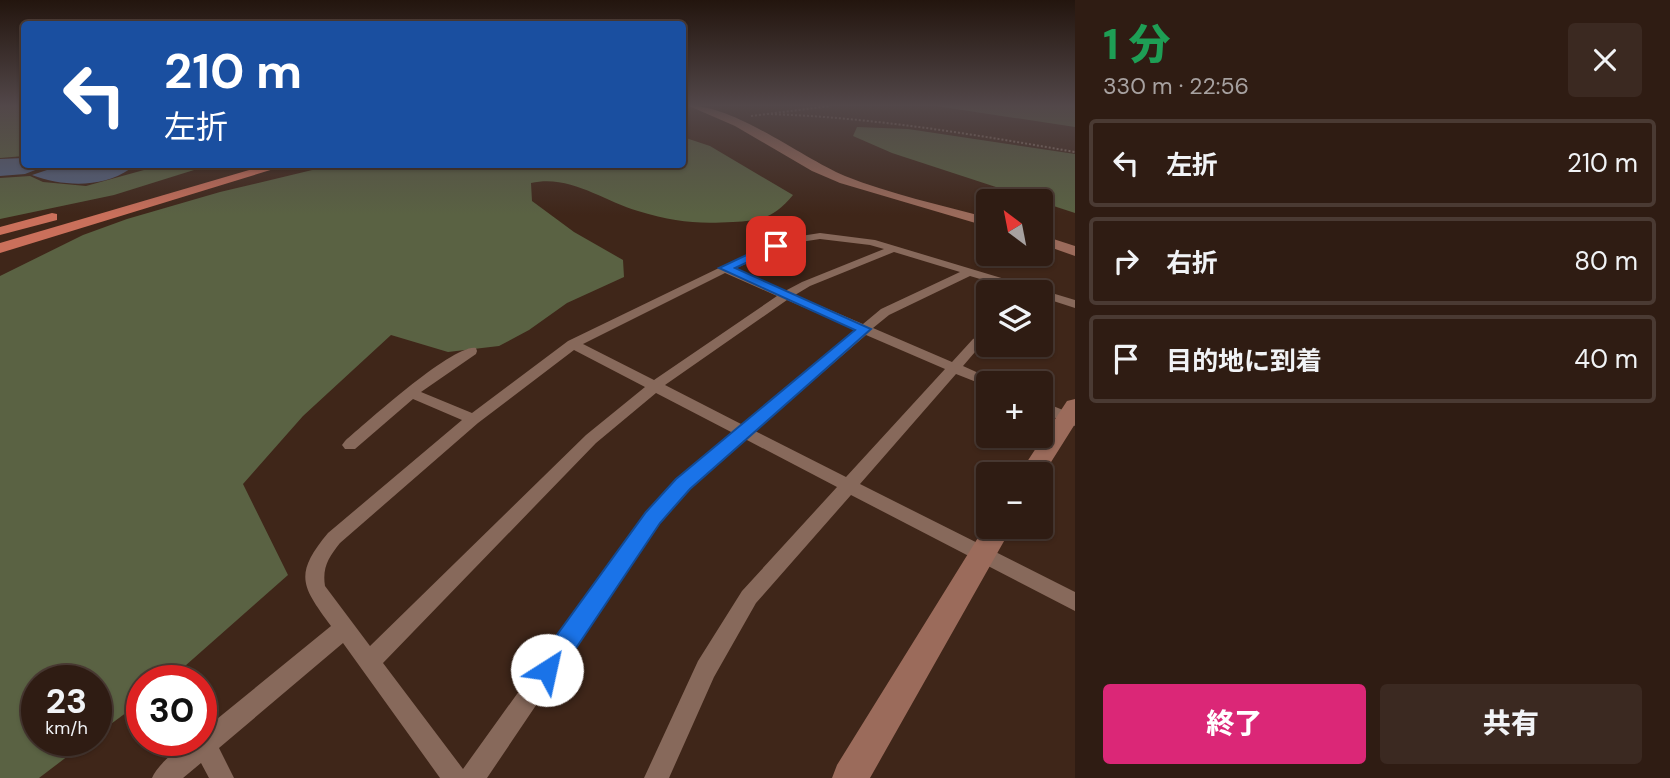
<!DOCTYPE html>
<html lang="ja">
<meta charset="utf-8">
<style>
body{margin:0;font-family:"DM Sans","Noto Sans JP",sans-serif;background:#3b2921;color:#f1f3f6;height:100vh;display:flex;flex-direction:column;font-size:26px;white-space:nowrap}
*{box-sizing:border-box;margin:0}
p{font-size:23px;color:#a7a1a0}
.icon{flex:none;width:38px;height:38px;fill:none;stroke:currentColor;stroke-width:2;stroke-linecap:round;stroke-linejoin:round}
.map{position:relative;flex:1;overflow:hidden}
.sheet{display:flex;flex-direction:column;background:#2f1c13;width:595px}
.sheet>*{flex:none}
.banner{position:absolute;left:21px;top:21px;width:665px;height:147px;border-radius:7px;box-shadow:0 2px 5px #0004,0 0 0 2px #4a3a33;background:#1a4fa0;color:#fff;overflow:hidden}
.needle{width:46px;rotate:328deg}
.controls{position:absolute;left:976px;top:189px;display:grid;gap:14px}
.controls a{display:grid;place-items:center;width:77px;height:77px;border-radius:7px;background:#2f1c13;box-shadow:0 2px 5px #0004,0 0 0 2px #4a3a33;font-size:35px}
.speed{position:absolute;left:21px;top:665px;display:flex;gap:14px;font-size:35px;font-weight:700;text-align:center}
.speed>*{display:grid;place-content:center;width:91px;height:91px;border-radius:50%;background:#2f1c13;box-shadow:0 2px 5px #0004,0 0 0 2px #4a3a33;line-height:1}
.speed small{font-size:18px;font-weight:400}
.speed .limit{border:10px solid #d22;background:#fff;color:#111}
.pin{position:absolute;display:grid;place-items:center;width:60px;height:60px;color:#fff;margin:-30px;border-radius:14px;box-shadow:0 4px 10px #0006}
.me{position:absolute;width:77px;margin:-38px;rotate:35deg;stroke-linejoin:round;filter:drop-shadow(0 0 5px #0008)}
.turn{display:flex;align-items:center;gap:24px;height:147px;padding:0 28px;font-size:32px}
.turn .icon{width:91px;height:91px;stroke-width:2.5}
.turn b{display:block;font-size:49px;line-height:60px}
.round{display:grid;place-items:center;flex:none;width:74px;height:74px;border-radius:7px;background:#3b2921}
.headline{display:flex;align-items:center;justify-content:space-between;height:119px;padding:0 28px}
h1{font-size:42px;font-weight:800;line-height:52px;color:#1e9e55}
.cta{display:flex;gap:14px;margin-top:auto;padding:14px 28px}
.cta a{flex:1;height:80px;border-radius:7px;background:#db2777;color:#fff;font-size:28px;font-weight:800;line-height:80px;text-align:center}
.cta a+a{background:#3b2921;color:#f1f3f6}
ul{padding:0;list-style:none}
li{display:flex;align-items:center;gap:21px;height:88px;margin:0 14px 10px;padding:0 14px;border:4px solid #4a3a33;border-radius:7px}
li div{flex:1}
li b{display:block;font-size:26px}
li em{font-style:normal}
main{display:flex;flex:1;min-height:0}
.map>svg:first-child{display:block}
.forest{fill:#5a6243}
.water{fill:#52607c}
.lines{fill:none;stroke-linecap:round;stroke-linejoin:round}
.path{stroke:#8a7469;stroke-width:2;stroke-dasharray:2 2;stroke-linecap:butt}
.street{fill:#87695b;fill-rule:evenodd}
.secondary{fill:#9b6b5b;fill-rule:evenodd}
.highway{fill:#ca705b;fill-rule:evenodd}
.route{fill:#1a73e8;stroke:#114b97;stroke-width:2}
</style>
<main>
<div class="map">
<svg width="1075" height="778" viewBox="0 0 1075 778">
<rect width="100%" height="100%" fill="#3f2619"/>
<g class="forest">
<polygon points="0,106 24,106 24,156 0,158"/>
<polygon points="936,106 1075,106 1075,127"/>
<polygon points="857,127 908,129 1075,154 1075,213 892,153 853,136"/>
<path d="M 683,137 L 710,146 L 793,195 C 774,218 762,220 733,222 C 695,224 675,222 638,211 C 603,201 570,174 531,183 L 532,201 L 574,232 L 623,260 L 624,277 L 567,303 L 529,330 L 499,346 L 448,352 L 391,335 L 303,416 L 243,484 L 288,575 L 168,681 L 142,681 L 142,701 L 96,735 L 96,681 L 37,681 L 37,740 L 89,740 L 39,778 L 0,778 L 0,276 L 83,235 L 127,219 L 220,192 L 333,165 L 682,164 Z"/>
<polygon points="162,165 210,165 114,195 0,219 0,178 30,176 43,182 86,186"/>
</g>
<g class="water">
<polygon points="24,158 24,164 37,165 38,169 25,174 0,176 0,159"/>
<path d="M 116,166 L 130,169 C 102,188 64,187 32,175 L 50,169 Z"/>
</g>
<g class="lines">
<g class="path">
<path d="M 767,114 C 871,117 972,134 1075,152"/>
<polyline points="751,116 830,106"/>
</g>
<g class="street">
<path d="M 820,233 L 875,240 L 1075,300 L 1075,308 L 1041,297 L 1041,292 L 1024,292 L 970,276 L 889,315 L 873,328 L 952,362 L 973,339 L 989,332 L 989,341 L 981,345 L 963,366 L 994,380 L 996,383 L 989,383 L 989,387 L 956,374 L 860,484 L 1075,592 L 1075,611 L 851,495 L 756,603 L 714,677 L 669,778 L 644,778 L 698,661 L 742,591 L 837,487 L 745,439 L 689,489 L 659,523 L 487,778 L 440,778 L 343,643 L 219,748 L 234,778 L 209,778 L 201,763 L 183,778 L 152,778 C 158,763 186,740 201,740 L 201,732 L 331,626 C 302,586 293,575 328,533 L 462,420 L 413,399 L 355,449 L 345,449 L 342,445 L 345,441 C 366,423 453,344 476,348 L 477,351 L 476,354 L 421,392 L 472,413 L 568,341 L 721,267 L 788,238 ZM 820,239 L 870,245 L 884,249 L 802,282 L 785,291 L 734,269 L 794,243 ZM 894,252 L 960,272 L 881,309 L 863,324 L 795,295 L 810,286 ZM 725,273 L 777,296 L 654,380 L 583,344 ZM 787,300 L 856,330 L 743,425 L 665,385 ZM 866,335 L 945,369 L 846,477 L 755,431 ZM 574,350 L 645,387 L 586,435 L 370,646 L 325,586 C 322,567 329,557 340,543 L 478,423 ZM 656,393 L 733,433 L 677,479 L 647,513 L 463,769 L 383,663 L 596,443 Z"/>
<polygon points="1041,401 1075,415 1075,426 1041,412"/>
</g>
<g class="secondary">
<path d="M 689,106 C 733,104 802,158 845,176 C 890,194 941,205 989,218 L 989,227 L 840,183 L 812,171 L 735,126 Z"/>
<polygon points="1041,235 1075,246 1075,256 1041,244"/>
<polygon points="1075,399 1075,424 1041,478 1041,474 1019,474 1067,401"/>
<polygon points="989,520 989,527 1012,527 870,778 832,778 837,765"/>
</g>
<g class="highway">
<polygon points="270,164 290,164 0,253 0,243"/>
<polygon points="52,213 57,214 57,220 0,235 0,227"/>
</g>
</g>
<linearGradient id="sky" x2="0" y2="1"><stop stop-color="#23150e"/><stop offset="0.49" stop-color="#524749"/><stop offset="1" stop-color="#524749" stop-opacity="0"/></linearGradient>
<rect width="1075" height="215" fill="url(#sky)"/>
<polygon class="route" points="772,243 782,246 735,268 871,329 690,489 660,523 556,678 547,682 538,678 535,670 538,661 646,512 676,479 855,330 719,268"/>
</svg>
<div class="controls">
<a><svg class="needle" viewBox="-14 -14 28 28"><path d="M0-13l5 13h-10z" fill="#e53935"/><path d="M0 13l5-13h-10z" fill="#a7a1a0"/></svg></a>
<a><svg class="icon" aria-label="layers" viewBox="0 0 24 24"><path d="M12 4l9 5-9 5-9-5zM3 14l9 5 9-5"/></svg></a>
<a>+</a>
<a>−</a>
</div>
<div class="speed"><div>23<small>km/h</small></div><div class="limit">30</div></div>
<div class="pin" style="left:776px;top:246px;background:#d93025"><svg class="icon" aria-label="arrive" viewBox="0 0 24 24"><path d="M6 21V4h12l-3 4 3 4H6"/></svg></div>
<svg class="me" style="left:547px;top:670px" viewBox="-20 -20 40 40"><circle r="19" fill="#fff"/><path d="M0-13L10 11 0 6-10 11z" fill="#1a73e8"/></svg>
<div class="banner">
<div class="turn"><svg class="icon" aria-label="left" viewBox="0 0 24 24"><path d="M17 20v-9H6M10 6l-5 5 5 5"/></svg><div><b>210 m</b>左折</div></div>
</div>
</div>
<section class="sheet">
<div class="headline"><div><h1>1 分</h1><p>330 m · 22:56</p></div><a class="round"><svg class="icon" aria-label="close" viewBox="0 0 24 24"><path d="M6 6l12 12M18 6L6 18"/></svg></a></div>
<ul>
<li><svg class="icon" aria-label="left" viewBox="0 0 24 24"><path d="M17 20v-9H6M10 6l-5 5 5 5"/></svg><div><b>左折</b></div><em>210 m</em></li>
<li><svg class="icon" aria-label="right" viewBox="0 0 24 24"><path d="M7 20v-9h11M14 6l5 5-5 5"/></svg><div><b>右折</b></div><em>80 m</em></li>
<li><svg class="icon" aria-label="arrive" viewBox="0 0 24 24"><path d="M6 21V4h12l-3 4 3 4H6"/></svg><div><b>目的地に到着</b></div><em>40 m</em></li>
</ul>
<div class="cta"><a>終了</a><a>共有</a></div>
</section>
</main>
